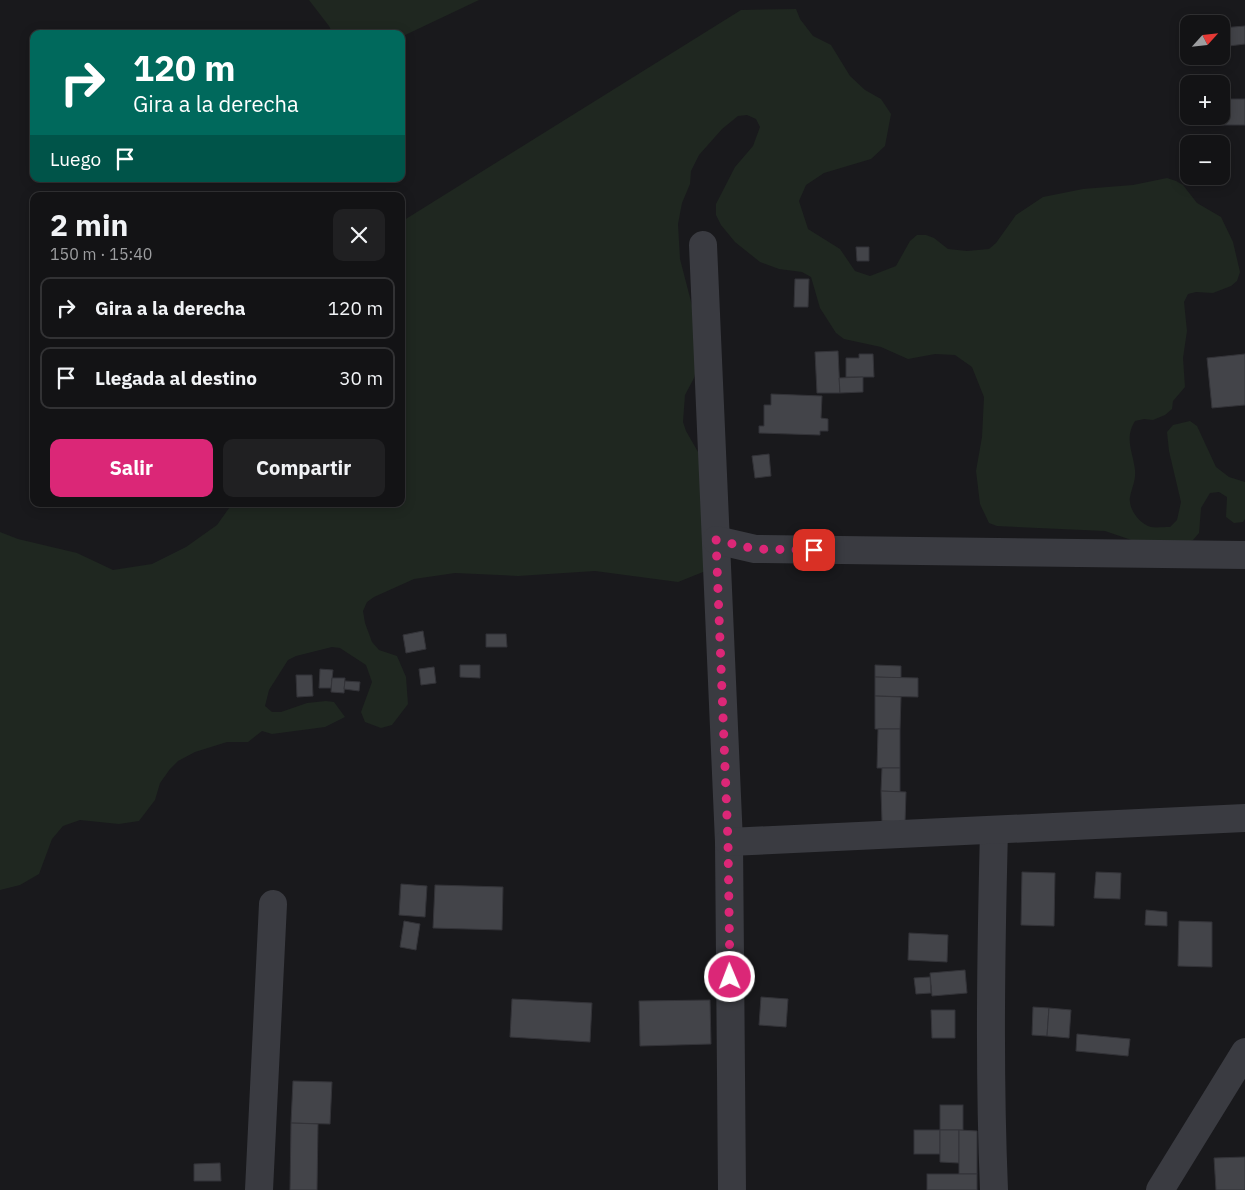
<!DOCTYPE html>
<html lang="es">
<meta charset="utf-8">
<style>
body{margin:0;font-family:"IBM Plex Sans",sans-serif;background:#202022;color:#f1f3f6;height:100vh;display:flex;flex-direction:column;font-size:19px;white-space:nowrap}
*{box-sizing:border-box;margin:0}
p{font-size:16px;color:#9d9ea0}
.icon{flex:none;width:28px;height:28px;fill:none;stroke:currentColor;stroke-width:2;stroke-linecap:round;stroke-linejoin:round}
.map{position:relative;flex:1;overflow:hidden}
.sheet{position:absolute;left:30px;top:192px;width:375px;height:315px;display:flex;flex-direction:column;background:#131315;border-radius:10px;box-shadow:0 2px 12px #0003,0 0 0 1px #323234}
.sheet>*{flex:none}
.banner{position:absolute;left:30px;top:30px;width:375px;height:152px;border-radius:10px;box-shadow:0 2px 12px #0003,0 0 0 1px #323234;background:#00695c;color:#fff;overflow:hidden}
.needle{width:32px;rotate:63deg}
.fabs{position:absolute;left:1180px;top:15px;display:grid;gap:10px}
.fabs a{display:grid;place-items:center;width:50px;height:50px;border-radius:10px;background:#131315;box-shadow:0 2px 12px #0003,0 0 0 1px #323234;font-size:25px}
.pin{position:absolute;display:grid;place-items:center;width:42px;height:42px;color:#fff;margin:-21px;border-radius:10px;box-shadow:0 2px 8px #0006}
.me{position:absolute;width:55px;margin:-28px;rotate:359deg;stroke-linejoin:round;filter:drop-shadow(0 0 4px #0008)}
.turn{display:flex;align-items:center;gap:18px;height:105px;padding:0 20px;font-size:22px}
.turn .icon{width:65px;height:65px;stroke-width:2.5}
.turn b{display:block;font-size:35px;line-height:42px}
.then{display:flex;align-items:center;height:48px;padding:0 20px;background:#0003;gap:10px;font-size:19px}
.round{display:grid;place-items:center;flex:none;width:52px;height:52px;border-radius:10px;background:#202022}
.head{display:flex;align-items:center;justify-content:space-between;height:85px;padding:0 20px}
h1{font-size:30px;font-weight:700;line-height:38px}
.action{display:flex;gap:10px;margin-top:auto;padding:10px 20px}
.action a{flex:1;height:58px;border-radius:10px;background:#db2777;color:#fff;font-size:20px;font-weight:700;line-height:58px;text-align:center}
.action a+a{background:#202022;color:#f1f3f6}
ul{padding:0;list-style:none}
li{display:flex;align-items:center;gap:15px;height:62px;margin:0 10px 8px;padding:0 10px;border:2px solid #323234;border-radius:10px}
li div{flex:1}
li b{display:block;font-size:19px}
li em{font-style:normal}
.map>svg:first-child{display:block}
.green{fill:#1f2720}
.building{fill:#434449;stroke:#333338}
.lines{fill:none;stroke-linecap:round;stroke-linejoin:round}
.minor{stroke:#3a3b41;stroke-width:28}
.route{stroke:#db2777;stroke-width:9;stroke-dasharray:0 16.2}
</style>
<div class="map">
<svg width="1245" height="1190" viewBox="0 0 1245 1190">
<rect width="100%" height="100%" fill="#19191c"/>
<g class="green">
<polygon points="309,0 479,0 401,37 401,34 333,34 329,26"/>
<path d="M 796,9 L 800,19 L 813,36 L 831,45 L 850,76 L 865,90 L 881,99 L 891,114 L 885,146 L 871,159 L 824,173 L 806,185 L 799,201 L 808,229 L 840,249 L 855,271 L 870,276 L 896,266 L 910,241 L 917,235 L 926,235 L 934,238 L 948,249 L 967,251 L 989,249 L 996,243 L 1016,215 L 1043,197 L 1083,189 L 1133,185 L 1167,178 L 1176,181 L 1183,185 L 1197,203 L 1221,217 L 1233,242 L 1240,272 L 1237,281 L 1231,286 L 1213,293 L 1196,292 L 1188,294 L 1184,302 L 1187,331 L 1183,358 L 1185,387 L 1173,401 L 1172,409 L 1165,415 L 1153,420 L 1144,419 L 1135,421 C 1124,439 1133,451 1135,470 C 1136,480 1132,487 1130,497 C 1128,508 1139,524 1151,527 C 1156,528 1164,527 1170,527 L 1177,520 L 1181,502 L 1169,451 L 1167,432 L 1173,425 L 1190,421 L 1197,426 L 1216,467 L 1229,477 L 1245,482 L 1245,519 L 1243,522 L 1234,523 L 1226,517 L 1227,497 L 1219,492 L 1210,493 L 1201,508 L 1199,533 L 1193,540 L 1176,546 L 1149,546 L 1105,531 L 997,526 L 989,523 L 980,504 L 976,471 L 982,437 L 984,397 L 972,367 L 955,355 L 935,354 L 908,359 L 881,347 L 844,339 L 836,333 L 820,308 L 811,277 L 802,272 L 779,269 L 760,262 L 735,242 L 721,225 L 716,215 L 716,204 L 735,167 L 753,146 L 760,127 L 756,119 L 747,115 L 738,116 L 722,129 L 699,155 L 691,171 L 690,184 L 682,203 L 678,224 L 680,259 L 695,317 L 700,353 L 694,378 L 685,395 L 683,422 L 686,431 L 725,499 L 718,566 L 678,582 L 595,571 L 518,576 L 455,573 L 414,579 L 374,597 L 367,602 L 363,611 L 365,623 L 372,642 L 379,650 L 397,656 L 406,677 L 408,704 L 392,725 L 381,728 L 365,722 L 361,712 L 372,682 L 366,665 L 340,648 L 332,647 L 296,656 L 288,660 L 269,690 L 265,706 L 272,712 L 281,712 L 307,703 L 326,701 L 334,702 L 345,717 L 325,727 L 272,734 L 262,731 L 248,742 L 227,742 L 195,752 L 178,761 L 170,769 L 160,783 L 155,800 L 139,821 L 119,824 L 80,820 L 63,826 L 52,839 L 39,874 L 20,885 L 0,890 L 0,532 L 18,539 L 77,553 L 113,570 L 152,564 L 186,547 L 217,525 L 232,504 L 401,504 L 401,222 L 741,10 Z"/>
</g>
<g class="building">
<polygon points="1245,26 1245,44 1221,47 1221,28"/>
<polygon points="1221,99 1245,99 1245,125 1214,125 1214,116 1221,116"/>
<polygon points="856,247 869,247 869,261 857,261"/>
<polygon points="795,279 809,279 808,307 794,307"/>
<polygon points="838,351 840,393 817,393 815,352"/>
<polygon points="859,354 873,354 874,377 846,377 846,358 859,358"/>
<polygon points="1245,354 1245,405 1212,408 1207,358"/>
<polygon points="863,377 863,392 840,393 839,378"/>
<polygon points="771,394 822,396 821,418 828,419 828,431 820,431 820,435 759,433 759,426 764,426 764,405 771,405"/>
<polygon points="769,454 771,476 755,478 752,456"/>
<polygon points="423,631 426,649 406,653 403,635"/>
<polygon points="486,634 506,634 507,647 486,647"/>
<polygon points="460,665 480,665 480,678 460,677"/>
<polygon points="875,665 901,666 901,678 875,677"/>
<polygon points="434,667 436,683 421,685 419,669"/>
<polygon points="320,669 333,670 331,688 319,688"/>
<polygon points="296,675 312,675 313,696 297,697"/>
<polygon points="875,677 918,678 918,697 875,696"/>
<polygon points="332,678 345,678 344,693 331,692"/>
<polygon points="345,681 360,682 359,691 344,689"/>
<polygon points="875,696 901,697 900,729 875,729"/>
<polygon points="878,729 900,729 900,768 877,768"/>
<polygon points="882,768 900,768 900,792 881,791"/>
<polygon points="881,791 906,792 905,822 882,821"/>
<polygon points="1022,872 1055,873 1054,926 1021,925"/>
<polygon points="1096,872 1121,873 1120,899 1094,898"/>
<polygon points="401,884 427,886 425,917 399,915"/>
<polygon points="435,885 503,887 502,930 433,928"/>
<polygon points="1146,910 1167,912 1167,926 1145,925"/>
<polygon points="404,921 420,924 416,950 400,947"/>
<polygon points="1179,921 1212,922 1212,967 1178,966"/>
<polygon points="909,933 948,935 947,962 908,960"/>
<polygon points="965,970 967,993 932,996 930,973"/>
<polygon points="930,977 931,993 916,994 914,978"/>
<polygon points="761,997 788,999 786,1027 759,1025"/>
<polygon points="512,999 592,1003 590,1042 510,1037"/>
<polygon points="710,1000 711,1044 640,1046 639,1001"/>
<polygon points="1033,1007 1049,1008 1047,1036 1032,1035"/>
<polygon points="1049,1008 1071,1010 1069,1038 1047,1036"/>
<polygon points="931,1010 955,1010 955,1038 932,1038"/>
<polygon points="1077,1034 1130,1039 1128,1056 1076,1051"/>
<polygon points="293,1081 332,1082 330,1124 291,1123"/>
<rect x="940" y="1105" width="23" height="25"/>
<polygon points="291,1123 318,1124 317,1190 290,1190"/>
<rect x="914" y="1130" width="26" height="24"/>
<polygon points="940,1130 959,1130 959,1163 940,1162"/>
<polygon points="959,1130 977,1131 977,1174 959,1174"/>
<polygon points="1245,1157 1245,1190 1216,1190 1214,1158"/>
<polygon points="220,1163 221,1181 194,1181 194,1164"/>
<rect x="927" y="1174" width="50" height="16"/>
</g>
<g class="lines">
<g class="minor">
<polyline points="703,245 729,842 732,1190"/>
<polyline points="716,540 755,549 1245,555"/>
<path d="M 994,830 C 991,950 989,1070 994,1190"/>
<polyline points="729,842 1245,818"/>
<polyline points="259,1190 273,904"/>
<polyline points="1160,1190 1245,1052"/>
</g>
</g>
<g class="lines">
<polyline class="route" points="730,977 728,842 716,540 755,549 814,550"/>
</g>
</svg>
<div class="fabs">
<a><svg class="needle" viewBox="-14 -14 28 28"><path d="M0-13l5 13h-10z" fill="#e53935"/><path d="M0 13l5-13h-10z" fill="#9d9ea0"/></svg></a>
<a>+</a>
<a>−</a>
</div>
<div class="pin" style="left:814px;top:550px;background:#d93025"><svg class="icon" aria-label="arrive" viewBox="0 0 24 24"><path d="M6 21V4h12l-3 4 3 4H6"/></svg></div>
<svg class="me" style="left:730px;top:977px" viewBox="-20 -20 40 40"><circle r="17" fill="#db2777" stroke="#fff" stroke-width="3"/><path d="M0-11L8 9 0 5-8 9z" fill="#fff"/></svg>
<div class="banner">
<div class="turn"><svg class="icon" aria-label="right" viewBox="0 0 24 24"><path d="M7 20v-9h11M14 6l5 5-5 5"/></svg><div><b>120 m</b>Gira a la derecha</div></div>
<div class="then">Luego<svg class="icon" aria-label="arrive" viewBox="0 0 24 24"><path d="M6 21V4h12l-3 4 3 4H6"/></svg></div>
</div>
<section class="sheet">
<div class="head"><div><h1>2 min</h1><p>150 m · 15:40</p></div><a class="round"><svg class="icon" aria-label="close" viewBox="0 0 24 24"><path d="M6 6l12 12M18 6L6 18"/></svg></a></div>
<ul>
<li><svg class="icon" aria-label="right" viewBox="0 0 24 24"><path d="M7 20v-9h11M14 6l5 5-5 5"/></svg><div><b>Gira a la derecha</b></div><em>120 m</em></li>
<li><svg class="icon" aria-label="arrive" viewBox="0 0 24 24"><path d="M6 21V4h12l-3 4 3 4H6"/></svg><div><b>Llegada al destino</b></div><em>30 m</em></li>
</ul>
<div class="action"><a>Salir</a><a>Compartir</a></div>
</section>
</div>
